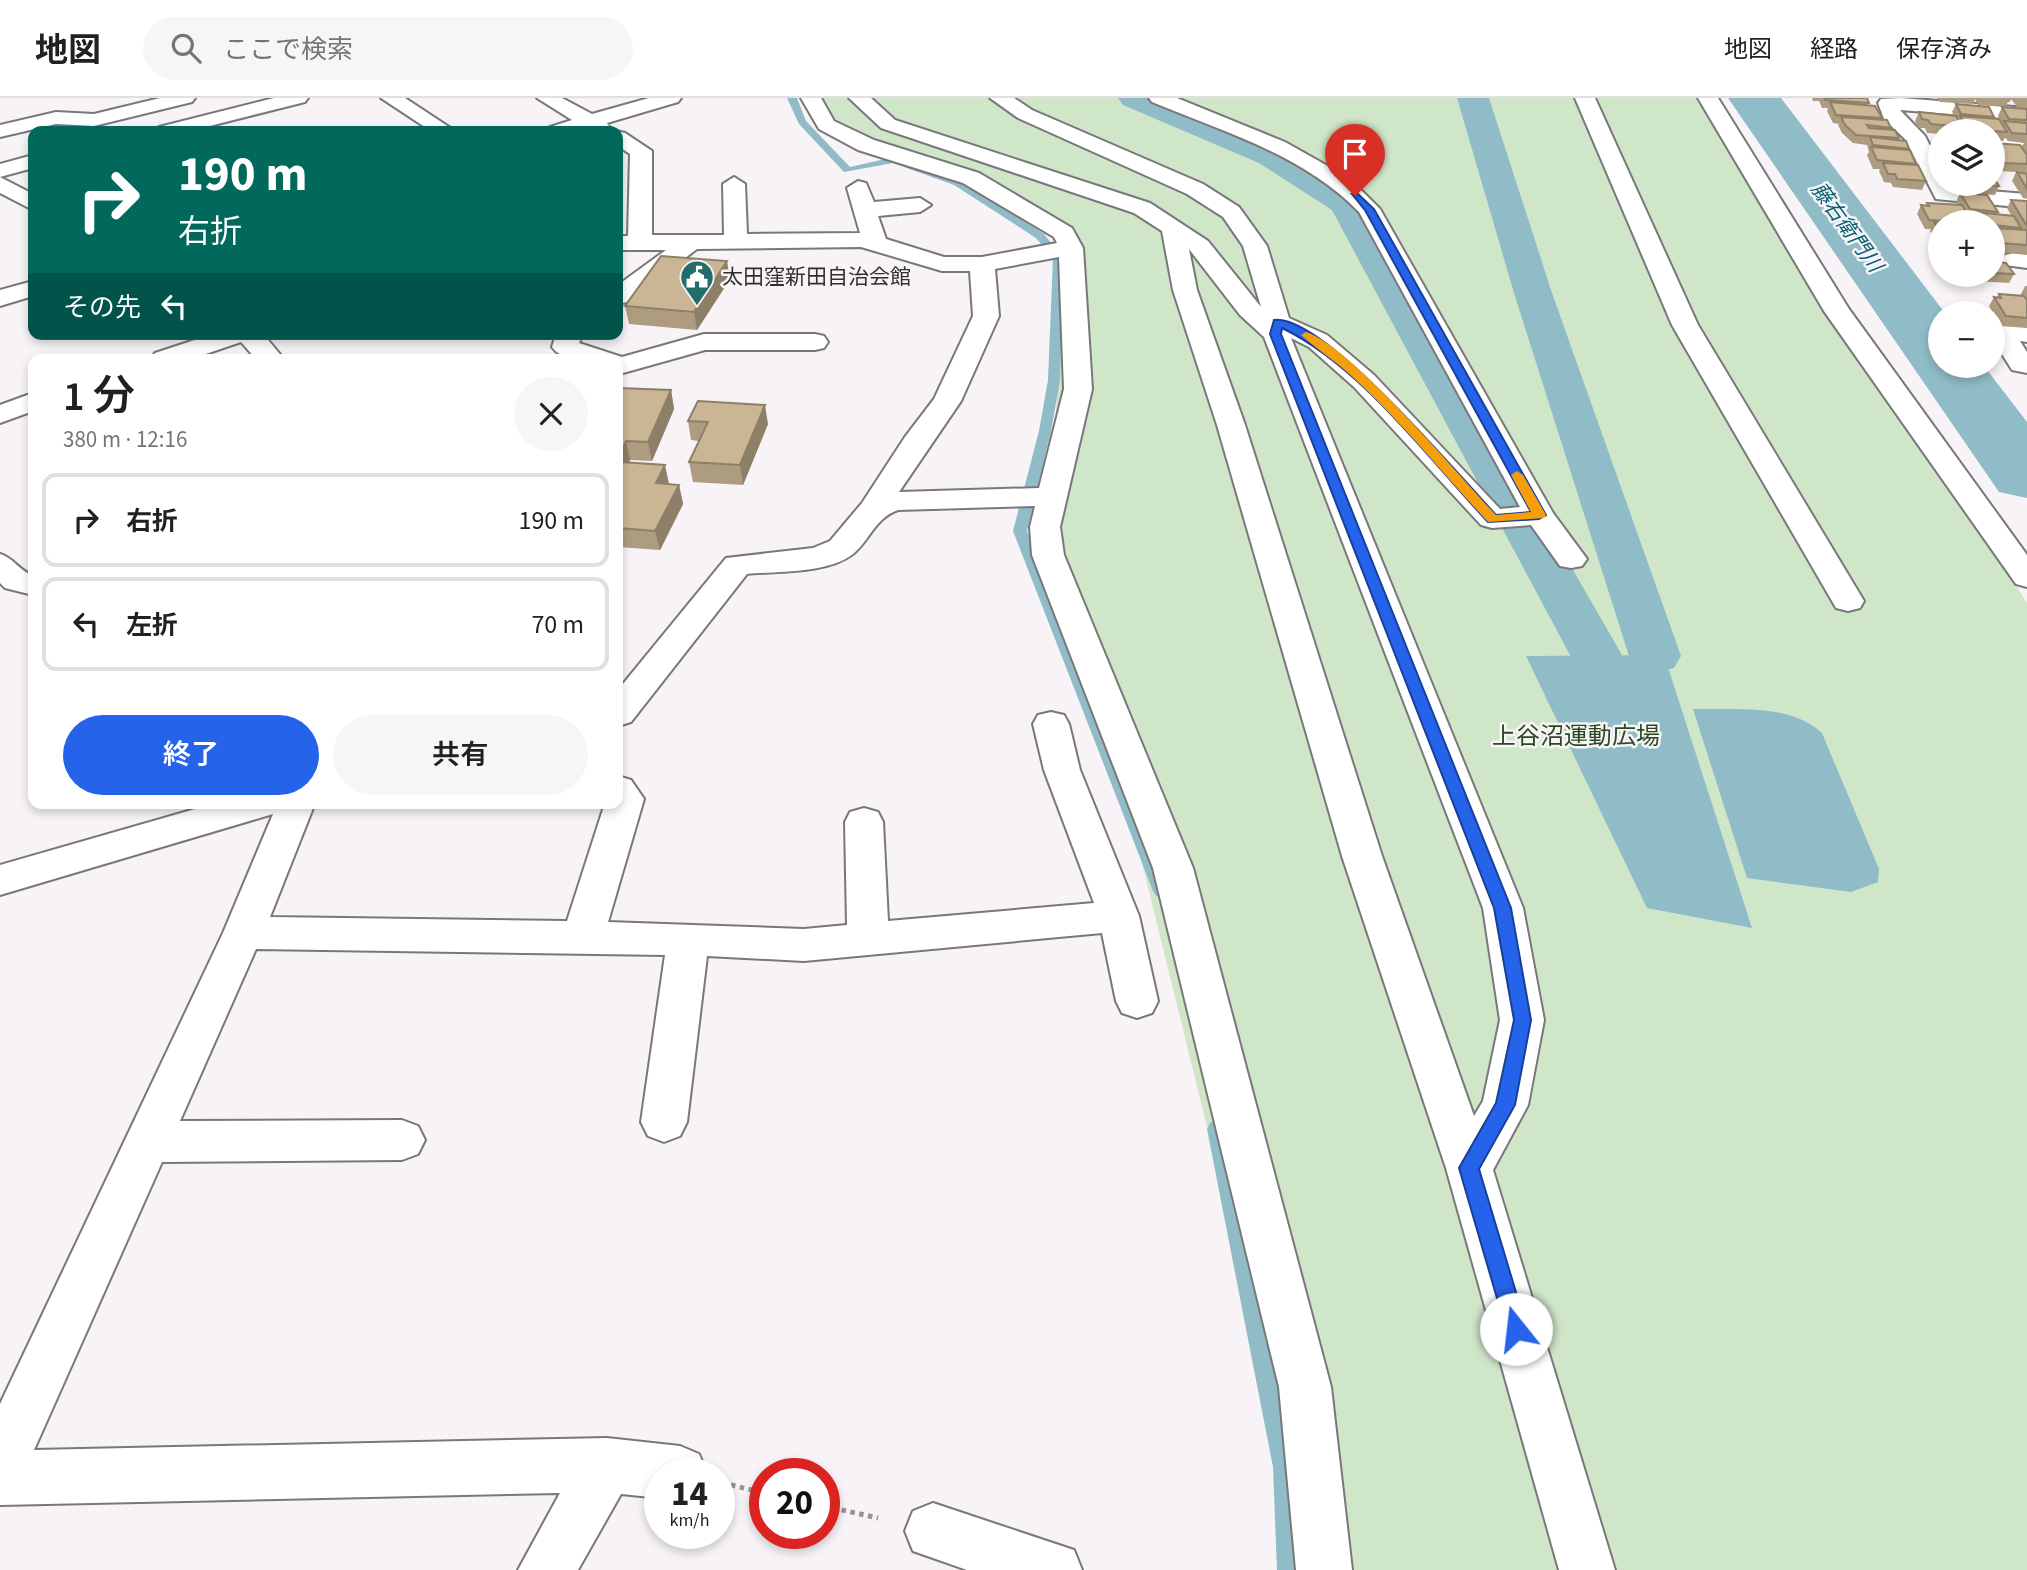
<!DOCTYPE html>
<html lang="ja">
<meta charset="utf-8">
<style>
body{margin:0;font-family:"Source Sans 3","Noto Sans JP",sans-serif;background:#f6f6f6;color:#202124;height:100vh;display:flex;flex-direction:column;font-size:26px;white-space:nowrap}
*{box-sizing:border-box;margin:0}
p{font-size:23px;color:#757577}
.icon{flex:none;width:38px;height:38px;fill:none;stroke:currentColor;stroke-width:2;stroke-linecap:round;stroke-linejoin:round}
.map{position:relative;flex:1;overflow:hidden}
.sheet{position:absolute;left:28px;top:256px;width:595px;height:455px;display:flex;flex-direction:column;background:#fff;border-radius:14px;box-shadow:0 4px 10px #0003}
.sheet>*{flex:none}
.guide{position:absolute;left:28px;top:28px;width:595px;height:214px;border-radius:14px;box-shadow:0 4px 10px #0003;background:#00695c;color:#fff;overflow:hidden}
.controls{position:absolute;left:1928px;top:21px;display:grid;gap:14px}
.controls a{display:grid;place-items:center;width:77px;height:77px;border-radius:50%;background:#fff;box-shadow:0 4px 10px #0003;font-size:35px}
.speed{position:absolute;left:644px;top:1360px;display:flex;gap:14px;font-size:35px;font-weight:700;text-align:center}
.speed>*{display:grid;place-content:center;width:91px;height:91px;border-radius:50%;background:#fff;box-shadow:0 4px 10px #0003;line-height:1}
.speed small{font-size:18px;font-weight:400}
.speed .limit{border:10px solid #d22;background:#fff;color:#111}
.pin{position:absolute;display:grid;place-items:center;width:60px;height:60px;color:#fff;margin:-72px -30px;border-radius:50% 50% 50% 0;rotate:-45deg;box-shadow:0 0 7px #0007}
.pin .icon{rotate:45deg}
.me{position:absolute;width:77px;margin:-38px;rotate:344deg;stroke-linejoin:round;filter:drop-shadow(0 0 5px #0008)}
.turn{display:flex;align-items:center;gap:24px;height:147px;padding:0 35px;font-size:32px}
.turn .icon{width:91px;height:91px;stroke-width:2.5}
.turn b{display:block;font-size:49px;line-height:60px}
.then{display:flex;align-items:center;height:66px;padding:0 35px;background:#0003;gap:14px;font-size:26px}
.round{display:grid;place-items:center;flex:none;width:74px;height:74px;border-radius:37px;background:#f6f6f6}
.head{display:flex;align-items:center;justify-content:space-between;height:119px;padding:0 35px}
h1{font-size:42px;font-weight:600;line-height:52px}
.cta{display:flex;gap:14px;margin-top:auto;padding:14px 35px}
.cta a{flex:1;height:80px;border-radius:42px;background:#2563eb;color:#fff;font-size:28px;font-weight:600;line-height:80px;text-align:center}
.cta a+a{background:#f6f6f6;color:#202124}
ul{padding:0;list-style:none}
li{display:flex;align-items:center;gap:21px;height:94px;margin:0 14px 10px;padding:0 21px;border:4px solid #e0e0e0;border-radius:14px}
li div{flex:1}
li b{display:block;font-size:26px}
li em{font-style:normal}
header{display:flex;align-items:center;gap:42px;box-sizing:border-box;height:98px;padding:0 35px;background:#fff;border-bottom:2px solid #e0e0e0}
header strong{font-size:33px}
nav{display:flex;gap:38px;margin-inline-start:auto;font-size:24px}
.search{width:490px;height:63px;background:#f6f6f6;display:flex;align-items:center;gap:18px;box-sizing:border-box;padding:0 24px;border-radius:38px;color:#757577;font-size:26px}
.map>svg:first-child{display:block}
.green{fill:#d0e6c9}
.water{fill:#90bcc8}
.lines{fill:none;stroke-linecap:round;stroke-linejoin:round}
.stream{fill:#90bcc8;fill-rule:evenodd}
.canal{fill:#90bcc8;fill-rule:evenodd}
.river{fill:#90bcc8;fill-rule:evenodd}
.minor-casing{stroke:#7a777a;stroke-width:4}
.path{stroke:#969396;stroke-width:5;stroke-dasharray:4.5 4.5;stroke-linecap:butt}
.minor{fill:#fff;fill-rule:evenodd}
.wall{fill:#ae9c80}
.shaded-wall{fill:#8d7f68}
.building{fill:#cab595;stroke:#8d7f68;stroke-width:2}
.route{fill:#2563eb;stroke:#184099;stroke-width:2}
.slow{fill:#f59e0b}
.labels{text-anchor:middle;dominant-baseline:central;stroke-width:5;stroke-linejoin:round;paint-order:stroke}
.far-water-label{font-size:21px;font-style:italic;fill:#016071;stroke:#f7f3f7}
.far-poi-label{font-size:21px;fill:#312f31;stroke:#f7f3f7;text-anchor:start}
.park-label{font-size:24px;fill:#294a1f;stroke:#f7f3f7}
</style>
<header>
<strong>地図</strong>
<div class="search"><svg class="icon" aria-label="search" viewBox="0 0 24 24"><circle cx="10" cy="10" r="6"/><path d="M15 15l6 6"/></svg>ここで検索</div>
<nav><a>地図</a><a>経路</a><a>保存済み</a></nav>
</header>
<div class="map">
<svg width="2027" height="1472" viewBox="0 0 2027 1472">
<rect width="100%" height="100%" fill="#f7f3f7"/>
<polygon class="green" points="810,0 1701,0 1878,292 1944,375 2027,505 2027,1472 1316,1472 1052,399 1064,135 826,27"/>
<g class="water">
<polygon points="1664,557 1752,830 1647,810 1526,558"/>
<path d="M 1693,611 C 1735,612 1790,605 1822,635 L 1879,771 L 1878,784 L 1851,794 L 1747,780 Z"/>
</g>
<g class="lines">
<g class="stream">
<polygon points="787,0 797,0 806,23 850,69 894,59 962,83 1044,136 1063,160 1060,282 1051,333 1027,433 1171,793 1168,798 1156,798 1153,793 1013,433 1039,333 1048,282 1053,160 1036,140 954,87 893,65 844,74 799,26"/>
<polygon points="1217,1022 1224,1025 1227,1031 1297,1369 1303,1472 1277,1472 1273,1369 1207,1031 1210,1025"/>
</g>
<g class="canal">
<polygon points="1118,0 1162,0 1228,26 1309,65 1358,99 1622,557 1615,569 1596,574 1577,569 1570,557 1332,112 1259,65 1123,7"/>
<polygon points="1457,0 1489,0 1552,195 1681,558 1674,570 1655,575 1636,570 1629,558 1514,195"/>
</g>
<polygon class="river" points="1728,0 1781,0 1945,215 1941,215 1941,268 1984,268 2027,324 2027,400 1999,394"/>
<g class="minor-casing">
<g id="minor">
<polygon points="160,0 195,0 192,4 94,28 56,26 0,39 0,27 56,14 94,16"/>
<polygon points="274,0 308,0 305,4 190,33 156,33 159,29"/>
<polygon points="381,0 405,0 455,33 431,33"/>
<polygon points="537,0 562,0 592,16 649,0 681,0 678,4 607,25 612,33 587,31 547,33 550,29 572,22"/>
<path d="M 801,0 L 821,0 L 834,23 L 874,42 L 979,75 L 1072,130 L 1083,150 L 1092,291 L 1060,429 L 1064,457 L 1193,770 L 1331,1289 L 1352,1472 L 1296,1472 L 1279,1289 L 1153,770 L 1032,457 L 1030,429 L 1035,408 L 898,412 C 875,420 870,442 853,456 C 827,476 778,473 747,476 L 631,624 L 618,628 L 618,592 L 726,460 L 813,450 L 830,443 L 862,405 L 905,339 L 934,301 L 973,218 L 970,173 L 942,173 L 861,149 L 697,151 L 627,204 L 618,206 L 618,187 L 666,152 L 618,152 L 618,138 L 628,138 L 630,56 L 618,48 L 616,33 L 625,35 L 652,53 L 652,137 L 724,137 L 723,86 L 734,79 L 745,86 L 747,136 L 860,135 L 847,90 L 858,83 L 866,85 L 874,104 L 920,100 L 931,107 L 920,114 L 878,118 L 886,141 L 944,159 L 982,159 L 1057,145 L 1054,139 L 963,85 L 858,52 L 819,31 ZM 1059,159 L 1064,291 L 1039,390 L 899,394 L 961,303 L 999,218 L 995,171 Z"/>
<path d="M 849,0 L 871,0 L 895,22 L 1150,105 L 1208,143 L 1261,209 L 1243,148 L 1223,119 L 1187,96 L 1018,20 L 990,0 L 1014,0 L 1032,12 L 1203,86 L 1239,109 L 1267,148 L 1289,220 L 1327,237 L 1374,277 L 1500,411 L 1520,409 L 1359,114 C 1304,57 1224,34 1152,4 L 1149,0 L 1177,0 L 1285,44 L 1349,80 L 1380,111 L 1553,415 L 1587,461 L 1582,468 L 1571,470 L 1560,468 L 1531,427 L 1492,430 L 1481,427 L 1354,289 L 1309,249 L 1291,240 L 1523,810 L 1544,922 L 1528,1007 L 1493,1072 L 1615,1472 L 1559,1472 L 1446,1070 L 1342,758 L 1217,327 L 1173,192 L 1162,133 L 1134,115 L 881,30 ZM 1189,151 L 1240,217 L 1264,239 L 1483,810 L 1500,922 L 1483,1003 L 1474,1018 L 1382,758 L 1245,327 L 1197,192 Z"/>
<polygon points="1575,0 1595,0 1698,227 1864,503 1860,510 1848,513 1836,510 1832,503 1672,227"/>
<polygon points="1698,0 1718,0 1849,211 2027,457 2027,489 2016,486 1824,213"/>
<polygon points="1901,0 2027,10 2027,22 1900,12 1925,38 1941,69 1941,86 1950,86 1952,90 2027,96 2027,110 1936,101 1905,41 1884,21 1878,5 1881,1"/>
<polygon points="1993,39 2027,42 2027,54 1993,51"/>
<polygon points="33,57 33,70 0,79 33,96 33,112 0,95 0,66"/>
<polygon points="2014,155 2027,156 2027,170 2005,167 2002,162 2005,157"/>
<polygon points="33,183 33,198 0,208 0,192"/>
<polygon points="2001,225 2027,228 2027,244 2020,243 2027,254 2027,275 2012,272 1993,242 1993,227"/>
<polygon points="213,236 263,236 284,261 256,261 241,244 191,261 151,261 155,255"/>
<path d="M 556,236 L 583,236 L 579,245 L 622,259 L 704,236 L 815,236 L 824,238 L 828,244 L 824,250 L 815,252 L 705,252 L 623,275 L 618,274 L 618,261 C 599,261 564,267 552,249 Z"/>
<polygon points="33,295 33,313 0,325 0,307"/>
<path d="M 0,456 C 14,460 20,474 33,477 L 33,497 L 5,490 L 0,485 Z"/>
<polygon points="1051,614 1064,617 1069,626 1080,672 1139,818 1158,903 1152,915 1137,920 1122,915 1116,903 1102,835 804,863 707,858 687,1024 680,1038 664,1044 648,1038 641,1024 665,857 256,851 180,1023 402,1022 418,1028 425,1042 418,1056 402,1062 162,1064 34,1352 607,1340 680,1348 699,1356 707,1376 660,1376 660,1400 621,1396 578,1472 518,1472 560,1395 0,1407 0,1306 223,835 273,716 0,797 0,767 216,705 315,705 270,819 567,823 605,705 618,705 618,678 631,682 644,701 608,824 804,831 847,827 845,724 850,714 864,710 878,714 883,724 888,823 1094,805 1044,672 1033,626 1038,617"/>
<polygon points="933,1405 1074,1452 1082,1472 967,1472 913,1453 905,1433 913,1413"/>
</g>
</g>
<g class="path">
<polyline points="731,1387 765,1395"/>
<polyline points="824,1408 878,1420"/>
</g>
<use href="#minor" class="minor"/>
</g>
<g class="wall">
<polygon points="1812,0 1867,0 1869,5 1868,7 1882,20 1881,22 1891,30 1891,32 1899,40 1898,42 1909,51 1909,52 1916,66 1915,67 1926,83 1922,92 1893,89 1891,85 1884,84 1879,73 1880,71 1873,71 1867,57 1869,54 1867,47 1853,45 1842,35 1838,27 1839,26 1833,25 1827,13 1828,10 1822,10 1819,3 1813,3"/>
<polygon points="1937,0 2027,0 2027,11 2018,10 2011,1 2010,4 2008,4 2005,9 1978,7 1975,1 1973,6 1940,4"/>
<polygon points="1956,6 1994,19 1993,21 2003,26 1998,18 2002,9 2027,11 2027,75 2021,75 2027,76 2027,101 2023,100 2012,83 2016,74 2000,73 1993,64 1993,45 2021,49 2024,45 2008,43 2005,39 2003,43 1993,42 1993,33 1941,33 1941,36 1927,35 1925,30 1918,30 1915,23 1919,14 1954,17 1952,14"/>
<polygon points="1940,46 1941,46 1941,65 1936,55"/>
<polygon points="1952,86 1993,86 1999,88 1995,97 1956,94"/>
<polygon points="1960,95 1998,114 1997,116 2011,117 2007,110 2011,102 2027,103 2027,157 1996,154 1993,151 1993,124 1941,124 1941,147 1938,147 1930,133 1931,131 1925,131 1917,116 1921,107 1926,108 1927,105 1958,107 1956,104"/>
<polygon points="1993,164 2014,176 2009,185 1959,182 1956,177 1993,177"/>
<polygon points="730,181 697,232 629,226 625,208"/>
<polygon points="2025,188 2027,188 2027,230 2001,228 1989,208 1994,199 1997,199 1999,196 2020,198"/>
<polygon points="618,290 671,292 674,311 652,363 630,362 630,364 669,386 679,387 683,406 660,452 618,449"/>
<polygon points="688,323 768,326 743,387 693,384 689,364 699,343 691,342"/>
</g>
<g class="shaded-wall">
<polygon points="727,163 730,181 697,232 694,214"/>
<polygon points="671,292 674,311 652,363 648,344"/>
<polygon points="765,307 768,326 743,387 740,367"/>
<polygon points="626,343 630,362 623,380 618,360"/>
<polygon points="665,367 669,386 656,385"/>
<polygon points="679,387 683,406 660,452 655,433"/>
</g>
<g class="building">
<polygon points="1825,0 1867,0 1869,5 1825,2"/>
<polygon points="1830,4 1875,8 1882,20 1836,17"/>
<polygon points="1956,6 1989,9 1994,19 1961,16"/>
<polygon points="2002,9 2027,11 2027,22 2009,21"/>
<polygon points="1919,14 1956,18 1962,29 1931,26 1928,22 1922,21"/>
<polygon points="1960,18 1999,21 2007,34 1967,31"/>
<polygon points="1841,19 1887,22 1891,30 1867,27 1869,30 1895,32 1899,40 1856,37 1845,27"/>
<polygon points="2004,23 2026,25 2027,26 2027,36 2012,35"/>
<polygon points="1870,39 1906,43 1909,51 1873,47"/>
<polygon points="1993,45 2020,47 2027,57 2027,66 2004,65 1993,49"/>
<polygon points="1871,49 1910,52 1916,66 1877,62"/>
<polygon points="1883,65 1918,67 1926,83 1897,81 1895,76 1888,76"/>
<polygon points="2017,74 2027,76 2027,91"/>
<polygon points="1993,79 1999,88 1966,86 1993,86"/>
<polygon points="1960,95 1987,97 1998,114 1970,111"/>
<polygon points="2011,102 2027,103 2027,128"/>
<polygon points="1927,105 1962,107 1972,124 1929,122 1921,107 1929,108"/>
<polygon points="1974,114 2014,118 2021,130 1993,127 1993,124 1979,124"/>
<polygon points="1934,124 1941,125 1941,135"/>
<polygon points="1993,130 2027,132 2027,147 2000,145 1993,135"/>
<polygon points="661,158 727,163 694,214 625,208"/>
<polygon points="1993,164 2006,165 2014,176 1993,175"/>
<polygon points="1999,196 2024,198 2027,202 2027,220 2006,218 1994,199 2001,200"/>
<polygon points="618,290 671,292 648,344 626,343 618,360"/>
<polygon points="698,303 765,307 740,367 689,364 708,324 688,323"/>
<polygon points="621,364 665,367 656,385 679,387 655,433 618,430 618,369"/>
</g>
<path class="route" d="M 1352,96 L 1358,96 L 1374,111 L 1546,417 L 1539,421 L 1488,424 C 1428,360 1361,268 1282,230 L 1281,236 L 1511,810 L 1531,922 L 1515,1007 L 1479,1071 L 1527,1231 L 1524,1238 L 1516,1241 L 1509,1238 L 1506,1231 L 1459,1070 L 1496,1005 L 1514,922 L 1494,810 L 1270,236 L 1274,222 C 1324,216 1459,378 1496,417 L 1531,414 L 1365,112 Z"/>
<path class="slow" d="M 1306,234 C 1351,248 1458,377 1496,417 L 1531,414 L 1511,377 L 1517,373 L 1523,377 L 1546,417 L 1544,420 L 1488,424 C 1445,378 1405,328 1359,285 C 1341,267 1319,253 1301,237 Z"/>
<defs>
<g id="civic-pin" transform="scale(1.75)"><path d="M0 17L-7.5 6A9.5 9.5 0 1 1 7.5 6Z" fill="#226d6c" stroke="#f7f3f7"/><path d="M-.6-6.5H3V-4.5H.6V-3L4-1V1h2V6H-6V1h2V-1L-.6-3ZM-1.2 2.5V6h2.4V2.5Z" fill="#fff"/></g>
</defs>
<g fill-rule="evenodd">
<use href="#civic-pin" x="697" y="179"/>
</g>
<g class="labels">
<g class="far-water-label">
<text transform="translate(1847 129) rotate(54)">藤右衛門川</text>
</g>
<g class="far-poi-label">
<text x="722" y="179">太田窪新田自治会館</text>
</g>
<g class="park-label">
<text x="1576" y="638">上谷沼運動広場</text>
</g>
</g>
</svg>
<div class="controls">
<a><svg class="icon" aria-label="layers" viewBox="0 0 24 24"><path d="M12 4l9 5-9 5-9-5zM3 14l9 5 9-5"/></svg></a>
<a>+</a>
<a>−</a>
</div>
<div class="speed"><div>14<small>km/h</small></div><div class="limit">20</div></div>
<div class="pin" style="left:1355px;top:98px;background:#d93025"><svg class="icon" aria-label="arrive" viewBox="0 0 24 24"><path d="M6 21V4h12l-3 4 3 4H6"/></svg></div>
<svg class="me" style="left:1516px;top:1231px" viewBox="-20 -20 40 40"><circle r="19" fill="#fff"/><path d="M0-13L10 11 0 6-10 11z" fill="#2563eb"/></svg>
<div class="guide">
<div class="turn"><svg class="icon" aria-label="right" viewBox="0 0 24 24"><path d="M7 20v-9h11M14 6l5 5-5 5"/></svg><div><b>190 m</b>右折</div></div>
<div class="then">その先<svg class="icon" aria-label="left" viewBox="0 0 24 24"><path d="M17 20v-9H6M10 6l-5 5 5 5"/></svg></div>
</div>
<section class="sheet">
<div class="head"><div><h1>1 分</h1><p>380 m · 12:16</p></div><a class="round"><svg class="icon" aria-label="close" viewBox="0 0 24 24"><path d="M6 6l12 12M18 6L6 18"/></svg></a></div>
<ul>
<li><svg class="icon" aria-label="right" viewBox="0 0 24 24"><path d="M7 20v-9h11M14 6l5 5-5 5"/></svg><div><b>右折</b></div><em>190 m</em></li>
<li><svg class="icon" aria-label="left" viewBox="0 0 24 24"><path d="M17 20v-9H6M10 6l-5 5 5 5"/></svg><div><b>左折</b></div><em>70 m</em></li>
</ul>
<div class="cta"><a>終了</a><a>共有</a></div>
</section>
</div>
